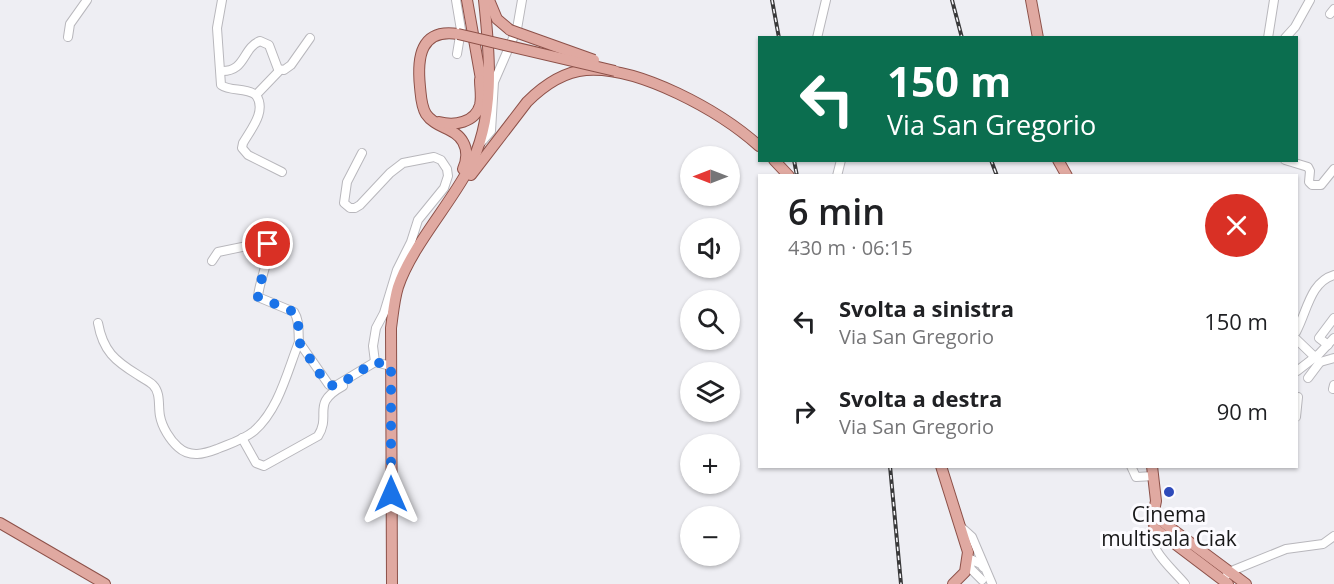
<!DOCTYPE html>
<html lang="it">
<meta charset="utf-8">
<style>
body{margin:0;font-family:"Open Sans",sans-serif;background:#f2f2f2;color:#202124;height:100vh;display:flex;flex-direction:column;font-size:22px;white-space:nowrap}
*{box-sizing:border-box;margin:0}
p{font-size:20px;color:#757577}
.icon{flex:none;width:33px;height:33px;fill:none;stroke:currentColor;stroke-width:2;stroke-linecap:round;stroke-linejoin:round}
.map{position:relative;flex:1;overflow:hidden}
.sheet{position:absolute;left:758px;top:174px;width:540px;height:294px;display:flex;flex-direction:column;background:#fff;border-radius:0px;box-shadow:0 2px 4px #0004}
.sheet>*{flex:none}
.hud{position:absolute;left:758px;top:36px;width:540px;height:126px;border-radius:0px;box-shadow:0 2px 4px #0004;background:#0b6e4f;color:#fff;overflow:hidden}
.needle{width:39px;rotate:270deg}
.buttons{position:absolute;left:680px;top:146px;display:grid;gap:12px}
.buttons a{display:grid;place-items:center;width:60px;height:60px;border-radius:50%;background:#fff;box-shadow:0 2px 4px #0004;font-size:30px}
.pin{position:absolute;display:grid;place-items:center;width:51px;height:51px;color:#fff;margin:-26px;border:3px solid #fff;border-radius:50%;box-shadow:0 2px 6px #0007}
.me{position:absolute;width:66px;margin:-33px;rotate:0deg;stroke-linejoin:round;filter:drop-shadow(0 0 4px #0008)}
.turn{display:flex;align-items:center;gap:21px;height:126px;padding:0 30px;font-size:27px}
.turn .icon{width:78px;height:78px;stroke-width:2.5}
.turn b{display:block;font-size:42px;line-height:51px}
.round{display:grid;place-items:center;flex:none;width:63px;height:63px;border-radius:32px;background:#f2f2f2}
.headline{display:flex;align-items:center;justify-content:space-between;height:102px;padding:0 30px}
h1{font-size:36px;font-weight:600;line-height:45px}
ul{padding:0;list-style:none}
li{display:flex;align-items:center;gap:18px;height:90px;padding:0 30px}
li div{flex:1}
li b{display:block;font-size:22px}
li em{font-style:normal}
.map>svg:first-child{display:block}
.lines{fill:none;stroke-linecap:round;stroke-linejoin:round}
.minor-casing{stroke:#b8b7bc;stroke-width:10}
.major-casing{stroke:#8d5149;stroke-width:12}
.minor{stroke:#fff;stroke-width:8}
.major{stroke:#e0a9a1;stroke-width:10}
.rail-casing{stroke:#39393a;stroke-width:4}
.rail{stroke:#fcfbff;stroke-width:1.5;stroke-dasharray:4.5;stroke-linecap:butt}
.major-bridge-casing{stroke:#8d5149;stroke-width:12;stroke-linecap:butt}
.major-bridge{stroke:#e0a9a1;stroke-width:10}
.route{stroke:#1a73e8;stroke-width:10;stroke-dasharray:0 18}
.poi-dot{fill:#2e4aba;stroke:#fcfbff;stroke-width:2}
.labels{text-anchor:middle;dominant-baseline:central;stroke-width:6;stroke-linejoin:round;paint-order:stroke}
.poi-label{font-size:21px;fill:#181819;stroke:#fcfbff}
</style>
<div class="map">
<svg width="1334" height="584" viewBox="0 0 1334 584">
<rect width="100%" height="100%" fill="#eeeef3"/>
<g class="lines">
<g class="minor-casing">
<g id="minor">
<path d="M 222,0 L 217,28 L 221,85 C 231,92 245,87 256,95"/>
<polyline points="456,0 461,30 457,54"/>
<polyline points="1330,14 1334,9"/>
<polyline points="68,37 70,24 87,0"/>
<polyline points="817,38 826,0"/>
<polyline points="1268,38 1274,0"/>
<polyline points="1285,38 1295,27 1310,0"/>
<path d="M 221,71 C 246,72 242,48 260,41 L 269,45 L 278,69 L 284,70 L 291,65 L 310,38"/>
<path d="M 256,95 C 267,111 251,129 243,143 L 242,148 L 248,155 L 282,172"/>
<polyline points="256,95 280,70"/>
<polyline points="479,145 491,131 494,82 517,29 522,0"/>
<polyline points="362,153 347,182 344,203 350,208 355,208 360,205 390,173 403,163 434,157 441,160 447,169 448,176 444,188 418,220 411,242 397,270 384,313 376,328 373,346 375,362 391,366"/>
<polyline points="1285,160 1308,167 1310,171 1309,182 1312,185 1321,185 1334,169"/>
<polyline points="837,176 841,160"/>
<path d="M 212,261 L 218,252 L 266,242 L 268,244 C 271,256 259,281 258,297 L 294,312 C 300,321 298,332 299,342"/>
<path d="M 98,323 C 103,351 115,361 138,375 C 142,378 149,381 153,385 C 161,393 158,406 160,416 C 162,427 170,440 178,447 C 190,458 204,454 217,449 C 229,444 243,440 254,431 C 279,409 287,372 299,342 L 329,385 L 337,385 L 375,362"/>
<path d="M 1296,332 C 1307,312 1310,282 1334,275"/>
<polyline points="1296,339 1320,362 1308,378"/>
<polyline points="1328,345 1319,338 1334,318"/>
<polyline points="1320,362 1334,358"/>
<polyline points="1297,371 1319,354 1334,338"/>
<polyline points="1333,389 1334,385"/>
<polyline points="1296,397 1298,397 1296,417"/>
<path d="M 242,438 L 256,463 L 264,466 L 318,436 C 332,414 310,404 343,386"/>
<polyline points="1131,466 1136,477 1154,476"/>
<polyline points="961,527 972,537 992,584"/>
<path d="M 1154,528 C 1145,548 1173,569 1185,584"/>
<polyline points="1227,575 1229,572 1286,549 1323,544 1334,536"/>
<polyline points="982,580 971,569 968,558 981,564 983,567"/>
</g>
</g>
<g class="major-casing">
<g id="major">
<polyline points="467,0 482,85"/>
<polyline points="489,0 497,19 510,30"/>
<polyline points="1031,0 1038,38"/>
<path d="M 458,34 C 420,28 417,58 420,87 C 421,96 421,106 426,114 C 435,128 456,128 463,142 C 468,151 467,160 463,169"/>
<path d="M 439,122 C 454,126 475,123 480,105 C 482,97 480,88 480,80"/>
<polyline points="774,160 789,176"/>
<polyline points="1058,160 1067,176"/>
<path d="M 471,175 L 527,102 C 543,86 562,72 586,70 C 639,66 720,111 759,146"/>
<polyline points="941,466 968,552 965,572 953,584"/>
<polyline points="1152,466 1156,501 1152,521"/>
<polyline points="1160,520 1246,584"/>
<polyline points="0,523 105,584"/>
<polyline points="1154,528 1228,584"/>
<path d="M 392,584 L 391,328 C 393,314 394,300 398,287 C 411,248 448,207 468,170 C 496,119 490,56 484,0"/>
</g>
</g>
<use href="#minor" class="minor"/>
<use href="#major" class="major"/>
<g class="rail-casing">
<g id="rail">
<polyline points="772,0 779,38"/>
<polyline points="952,0 962,38"/>
<polyline points="794,160 797,176"/>
<polyline points="991,160 997,176"/>
<polyline points="890,466 901,584"/>
</g>
</g>
<use href="#rail" class="rail"/>
<g class="major-bridge-casing">
<g id="major-bridge">
<polyline points="510,30 594,60"/>
<polyline points="458,34 615,71"/>
</g>
</g>
<use href="#major-bridge" class="major-bridge"/>
</g>
<g class="lines">
<path class="route" d="M 268,244 C 271,258 259,280 258,297 L 294,312 L 298,321 L 299,342 L 324,380 L 329,385 L 337,386 L 375,362 L 391,366 L 391,494"/>
</g>
<circle class="poi-dot" cx="1169" cy="492" r="6"/>
<g class="labels">
<g class="poi-label">
<text x="1169" y="514">Cinema<tspan x="1169" dy="24">multisala Ciak</tspan></text>
</g>
</g>
</svg>
<div class="buttons">
<a><svg class="needle" viewBox="-14 -14 28 28"><path d="M0-13l5 13h-10z" fill="#e53935"/><path d="M0 13l5-13h-10z" fill="#757577"/></svg></a>
<a><svg class="icon" aria-label="sound" viewBox="0 0 24 24"><path d="M4 9h4l5-4v14l-5-4H4zM17 9q2 3 0 6"/></svg></a>
<a><svg class="icon" aria-label="search" viewBox="0 0 24 24"><circle cx="10" cy="10" r="6"/><path d="M15 15l6 6"/></svg></a>
<a><svg class="icon" aria-label="layers" viewBox="0 0 24 24"><path d="M12 4l9 5-9 5-9-5zM3 14l9 5 9-5"/></svg></a>
<a>+</a>
<a>−</a>
</div>
<div class="pin" style="left:268px;top:244px;background:#d93025"><svg class="icon" aria-label="arrive" viewBox="0 0 24 24"><path d="M6 21V4h12l-3 4 3 4H6"/></svg></div>
<svg class="me" style="left:391px;top:494px" viewBox="-20 -20 40 40"><path d="M0-17L14 15 0 8-14 15z" fill="#1a73e8" stroke="#fff" stroke-width="4"/></svg>
<div class="hud">
<div class="turn"><svg class="icon" aria-label="left" viewBox="0 0 24 24"><path d="M17 20v-9H6M10 6l-5 5 5 5"/></svg><div><b>150 m</b>Via San Gregorio</div></div>
</div>
<section class="sheet">
<div class="headline"><div><h1>6 min</h1><p>430 m · 06:15</p></div><a class="round" style="background:#d93025;color:#fff"><svg class="icon" aria-label="close" viewBox="0 0 24 24"><path d="M6 6l12 12M18 6L6 18"/></svg></a></div>
<ul>
<li><svg class="icon" aria-label="left" viewBox="0 0 24 24"><path d="M17 20v-9H6M10 6l-5 5 5 5"/></svg><div><b>Svolta a sinistra</b><p>Via San Gregorio</p></div><em>150 m</em></li>
<li><svg class="icon" aria-label="right" viewBox="0 0 24 24"><path d="M7 20v-9h11M14 6l5 5-5 5"/></svg><div><b>Svolta a destra</b><p>Via San Gregorio</p></div><em>90 m</em></li>
</ul>
</section>
</div>
